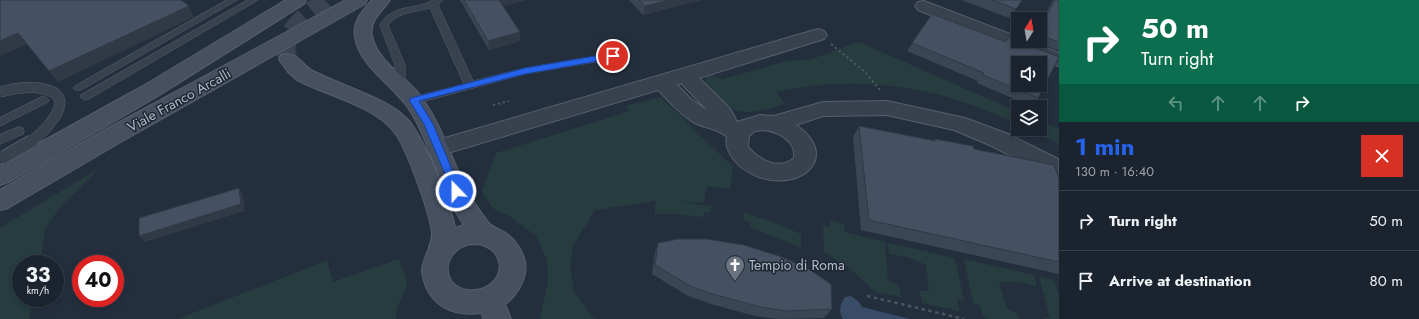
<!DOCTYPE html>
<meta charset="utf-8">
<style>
body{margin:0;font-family:Jost,sans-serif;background:#282f3a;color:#f1f3f6;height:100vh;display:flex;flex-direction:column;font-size:15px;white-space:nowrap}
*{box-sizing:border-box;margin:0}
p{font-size:13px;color:#a0a4aa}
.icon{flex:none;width:22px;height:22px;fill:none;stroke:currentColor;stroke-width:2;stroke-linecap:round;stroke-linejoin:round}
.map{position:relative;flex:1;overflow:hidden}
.details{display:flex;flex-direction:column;background:#1b232e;width:360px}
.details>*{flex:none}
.top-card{background:#0b6e4f;color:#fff;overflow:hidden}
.needle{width:26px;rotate:11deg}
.controls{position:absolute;left:1011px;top:12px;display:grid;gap:8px}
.controls a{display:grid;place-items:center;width:36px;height:36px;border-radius:0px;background:#1b232e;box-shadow:0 2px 6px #0003,0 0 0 1px #39404a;font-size:20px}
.speed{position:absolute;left:12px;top:255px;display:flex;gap:8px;font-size:20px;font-weight:700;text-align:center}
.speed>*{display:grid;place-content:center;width:52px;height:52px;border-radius:50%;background:#1b232e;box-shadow:0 2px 6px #0003,0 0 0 1px #39404a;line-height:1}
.speed small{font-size:10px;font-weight:400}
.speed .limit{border:6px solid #d22;background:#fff;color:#111}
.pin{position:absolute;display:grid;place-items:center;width:34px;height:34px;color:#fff;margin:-17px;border:2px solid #fff;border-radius:50%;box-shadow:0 1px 4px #0007}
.me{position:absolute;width:44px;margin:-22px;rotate:338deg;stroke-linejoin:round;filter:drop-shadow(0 0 3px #0008)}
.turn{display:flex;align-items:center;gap:14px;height:84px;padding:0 16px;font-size:18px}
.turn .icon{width:52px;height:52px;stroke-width:2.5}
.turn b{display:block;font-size:28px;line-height:34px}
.lanes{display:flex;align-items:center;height:38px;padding:0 16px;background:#0003;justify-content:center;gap:20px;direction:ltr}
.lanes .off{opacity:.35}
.round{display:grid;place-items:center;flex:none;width:42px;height:42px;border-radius:0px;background:#282f3a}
.head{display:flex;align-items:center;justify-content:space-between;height:68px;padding:0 16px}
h1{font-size:24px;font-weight:700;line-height:30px;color:#2563eb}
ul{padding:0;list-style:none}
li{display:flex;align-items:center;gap:12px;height:60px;padding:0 16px;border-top:1px solid #39404a}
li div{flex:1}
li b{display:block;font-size:15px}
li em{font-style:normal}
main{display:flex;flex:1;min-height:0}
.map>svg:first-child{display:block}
.green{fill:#263c3f}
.water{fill:#394c67}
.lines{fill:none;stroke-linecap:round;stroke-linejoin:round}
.secondary-tunnel{stroke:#3a4453;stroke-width:19;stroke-dasharray:19 10;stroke-linecap:butt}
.lane-casing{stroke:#565f6c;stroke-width:1}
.street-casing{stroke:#565f6c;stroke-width:2}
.secondary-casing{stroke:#565f6c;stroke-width:2}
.path-far1{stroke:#44595c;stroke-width:2;stroke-dasharray:2.5 2.5;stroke-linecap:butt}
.path{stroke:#44595c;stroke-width:2.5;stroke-dasharray:3.5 3.5;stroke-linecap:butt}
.lane{fill:#38414e;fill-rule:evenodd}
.street{fill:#38414e;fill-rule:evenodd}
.secondary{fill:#465061;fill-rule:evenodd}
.lane-bridge-far1-casing{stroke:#565f6c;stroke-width:11;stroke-linecap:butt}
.lane-bridge-casing{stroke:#565f6c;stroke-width:14;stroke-linecap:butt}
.lane-bridge-far1{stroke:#38414e;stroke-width:10}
.lane-bridge{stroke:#38414e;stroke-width:12}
.wall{fill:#3b4654}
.shaded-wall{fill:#303945}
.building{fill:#455162;stroke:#303945;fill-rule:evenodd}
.route{fill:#2563eb;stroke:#184099}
.labels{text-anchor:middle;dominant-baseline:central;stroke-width:3;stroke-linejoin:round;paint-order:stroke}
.street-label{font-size:14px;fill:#b4bcc9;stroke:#1d2633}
.poi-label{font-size:14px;fill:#b4bcc9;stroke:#1d2633;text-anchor:start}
</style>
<main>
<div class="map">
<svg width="1059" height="319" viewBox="0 0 1059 319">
<rect width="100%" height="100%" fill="#242f3e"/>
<g class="green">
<path d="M 859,42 L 1018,112 L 1018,124 C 938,87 863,73 776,92 L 785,104 C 774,107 762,112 749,112 C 744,112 737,111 731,108 C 721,104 698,88 707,76 L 711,75 L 723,79 L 787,61 L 809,60 Z"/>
<polygon points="661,97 733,167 730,189 707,186 704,203 676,201 712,206 710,213 704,212 703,217 676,214 654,214 656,201 595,210 573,246 570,267 574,292 591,315 597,319 540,319 548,281 547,260 536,236 508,215 494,209 482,192 496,153 630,111 625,106"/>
<polygon points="1040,121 1059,129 1059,144 1028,129 1040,129"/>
<polygon points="100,168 62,205 45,228 40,264 21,264 21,298 34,298 29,319 0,319 0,228"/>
<polygon points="744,212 772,222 801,234 801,248 778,238 750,227 751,222 744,220"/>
<polygon points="830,220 844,224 845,232 885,242 888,280 899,286 901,297 876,292 849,268 824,252 823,225 830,227"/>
<polygon points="888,243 955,258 964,301 957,299 959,311 922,303 920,291 929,291 926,265 907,257 889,254"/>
<path d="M 399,259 C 401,266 407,276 407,283 C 405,297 395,304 396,319 L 178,319 L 327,260 L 333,282 Z"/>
<polygon points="964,259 1034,275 1037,287 1018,282 999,282 1007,309 1018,314 1019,319 987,319 983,317 980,305 973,303"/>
<polygon points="1039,276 1054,280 1059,296 1059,319 1041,319 1050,317"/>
</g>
<path class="water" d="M 851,296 L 859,302 L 862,307 L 910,319 L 843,319 C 838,311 840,304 845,297 Z"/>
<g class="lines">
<path class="secondary-tunnel" d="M 288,59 C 278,34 308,14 325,0"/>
<g class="lane-casing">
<g id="lane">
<polygon points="227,0 237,0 81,90 75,90 73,88 75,86"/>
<polygon points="248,0 258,0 89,99 85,100 80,97 81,95"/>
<path d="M 433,0 L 443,0 L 438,5 L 473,81 L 525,68 L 613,53 L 618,56 L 613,59 L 525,74 L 414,104 L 410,102 L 409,100 L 410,98 L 464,84 L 430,8 C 417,12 396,12 388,25 L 405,65 L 405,86 L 400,89 L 395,86 L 395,65 L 380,25 C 392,3 414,11 433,0 Z"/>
<polygon points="44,96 49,100 48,102 0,126 0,118"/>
<polygon points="19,127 23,128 24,131 23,134 0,144 0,135"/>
</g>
</g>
<g class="street-casing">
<g id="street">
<polygon points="924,1 1018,37 1018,41 1028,41 1059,53 1059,66 918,10 915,6 918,2"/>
<path d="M 818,29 L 824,31 L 827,35 L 824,39 L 699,78 L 731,110 L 737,122 L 760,115 L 774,116 L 823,102 L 887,101 L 965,118 L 1008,134 L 1058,159 L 1059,180 L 1051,177 L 992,146 L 954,130 L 887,115 L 823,116 L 796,125 C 840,155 804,192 759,177 C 749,173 740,168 734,160 C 729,153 725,146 727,137 C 719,129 704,128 693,122 C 680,114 669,101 658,90 L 438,156 L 430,154 L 427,148 L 430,142 L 438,140 ZM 681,83 L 708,111 L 691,99 L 677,85 ZM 764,130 C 779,132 796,141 794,158 C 779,171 759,160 748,147 L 749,136 L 755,131 Z"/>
</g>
</g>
<g class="secondary-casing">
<g id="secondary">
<polygon points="286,0 306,0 304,4 158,96 46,161 8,182 0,185 0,165 143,86"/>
<polygon points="346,0 367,0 365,4 119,143 8,208 0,210 0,190 103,131"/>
<path d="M 372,0 L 390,0 C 382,12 369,20 372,36 C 377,61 405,76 419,94 C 443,125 452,163 471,197 C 476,206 482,214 488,222 C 491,227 495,227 500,230 C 513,236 522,248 525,262 C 528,277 517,296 505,304 L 511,319 L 483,319 L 482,313 C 458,316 437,310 426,287 C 424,281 422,276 422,270 C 423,257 433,245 432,232 C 429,211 407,149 395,133 C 374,105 327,96 297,80 L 288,72 L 279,59 L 281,55 C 296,51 300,62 311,70 C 336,83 364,91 389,105 C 396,109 404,115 410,122 C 426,143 450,202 455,228 L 464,225 C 459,217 454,210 450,202 C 435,171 427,137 409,109 C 393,85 360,67 355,37 C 352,22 363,10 372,0 ZM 470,244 C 474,244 478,244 482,245 C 499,250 505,268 494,281 C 491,284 486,288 481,289 C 442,298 436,252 470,244 Z"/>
</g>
</g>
<g class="path-far1">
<polyline points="831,44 864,71 881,91"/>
<polyline points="493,105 509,101"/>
</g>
<polyline class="path" points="867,296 964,319"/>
<use href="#lane" class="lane"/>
<use href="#street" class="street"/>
<use href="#secondary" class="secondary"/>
<g class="lane-bridge-far1-casing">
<path id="lane-bridge-far1" d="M 0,92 C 16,88 37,84 53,92 C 74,104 41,134 31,142"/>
</g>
<g class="lane-bridge-casing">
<polyline id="lane-bridge" points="4,157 32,141"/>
</g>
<use href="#lane-bridge-far1" class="lane-bridge-far1"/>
<use href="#lane-bridge" class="lane-bridge"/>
</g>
<g class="wall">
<polygon points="460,0 525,0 503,6 520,32 520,41 489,50"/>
<polygon points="629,0 701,0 643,15"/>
<polygon points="961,0 1022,0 1009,18"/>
<polygon points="1053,0 1059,0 1059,51 1032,41 1040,41 1040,23"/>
<polygon points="932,14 1038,98 1031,106 977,83 978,81 907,51"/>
<polygon points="859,126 933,141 935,139 974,149 1059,179 1059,274 861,230 853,137"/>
<polygon points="658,243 832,309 824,318 779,319 755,316 711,304 688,296 652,274 655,252"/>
</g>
<g class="shaded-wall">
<polygon points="497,0 525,0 498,7"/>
<polygon points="669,0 701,0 643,15 645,6"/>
<polygon points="189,6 194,17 58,82 49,71"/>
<polygon points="520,32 520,41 489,50 488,41"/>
<polygon points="18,33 27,44 0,56 0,41"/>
<polygon points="239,188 243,195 245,211 145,242 139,236"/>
</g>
<g class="building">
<polygon points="0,0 181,0 189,6 49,71 18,33 0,41"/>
<polygon points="464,0 499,0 520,32 488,41"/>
<polygon points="639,0 669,0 645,6"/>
<polygon points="992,0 1022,0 1016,9"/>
<polygon points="1055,0 1059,0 1059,42 1040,35 1040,26"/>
<path d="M 932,14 L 1006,42 L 1008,38 L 1059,57 L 1038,98 L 983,75 L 984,73 L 912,43 ZM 1018,63 L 1040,63 L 1040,85 L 1018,85 Z"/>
<polygon points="859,126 936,141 935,139 973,146 974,149 1054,165 1059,179 1059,262 869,220"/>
<polygon points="239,188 241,204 139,236 139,218"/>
<polygon points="678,239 707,239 744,245 779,256 807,268 831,284 832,309 787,311 761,307 716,295 692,287 655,265 658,243"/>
</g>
<polygon class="route" points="613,53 616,54 616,58 525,74 419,101 433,124 461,191 460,193 453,193 424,124 409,100 411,98 525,68"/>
<defs>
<g id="church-pin" transform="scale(1)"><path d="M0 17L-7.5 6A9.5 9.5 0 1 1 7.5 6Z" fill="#6b7280" stroke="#1d2633"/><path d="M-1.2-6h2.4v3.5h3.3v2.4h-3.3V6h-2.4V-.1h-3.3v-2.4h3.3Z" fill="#fff"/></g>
</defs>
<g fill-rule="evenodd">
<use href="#church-pin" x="735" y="265"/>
</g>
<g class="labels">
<g class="street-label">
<text transform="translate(179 100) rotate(-29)">Viale Franco Arcalli</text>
</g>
<g class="poi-label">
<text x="749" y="265">Tempio di Roma</text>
</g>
</g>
</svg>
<div class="controls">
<a><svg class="needle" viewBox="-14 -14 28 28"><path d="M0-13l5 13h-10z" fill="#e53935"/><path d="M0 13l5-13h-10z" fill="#a0a4aa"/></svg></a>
<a><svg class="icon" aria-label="sound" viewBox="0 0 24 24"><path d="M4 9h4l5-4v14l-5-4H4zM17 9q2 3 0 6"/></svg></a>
<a><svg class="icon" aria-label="layers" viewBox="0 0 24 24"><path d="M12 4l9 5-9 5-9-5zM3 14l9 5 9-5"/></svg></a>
</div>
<div class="speed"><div>33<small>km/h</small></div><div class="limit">40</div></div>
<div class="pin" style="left:613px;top:56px;background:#d93025"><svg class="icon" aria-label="arrive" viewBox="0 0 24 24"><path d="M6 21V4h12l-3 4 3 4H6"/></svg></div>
<svg class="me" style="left:456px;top:191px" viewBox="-20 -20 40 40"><circle r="17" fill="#2563eb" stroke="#fff" stroke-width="3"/><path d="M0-11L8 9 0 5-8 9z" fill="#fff"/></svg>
</div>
<section class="details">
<div class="top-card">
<div class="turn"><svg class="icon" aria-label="right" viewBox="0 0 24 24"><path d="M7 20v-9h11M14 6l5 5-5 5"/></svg><div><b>50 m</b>Turn right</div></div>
<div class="lanes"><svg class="icon off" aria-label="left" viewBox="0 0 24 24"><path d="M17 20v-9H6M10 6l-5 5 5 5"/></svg><svg class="icon off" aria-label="ahead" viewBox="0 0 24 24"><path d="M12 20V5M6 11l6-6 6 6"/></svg><svg class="icon off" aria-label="ahead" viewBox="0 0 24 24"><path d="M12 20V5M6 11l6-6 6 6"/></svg><svg class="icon" aria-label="right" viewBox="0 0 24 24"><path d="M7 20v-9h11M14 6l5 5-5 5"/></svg></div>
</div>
<div class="head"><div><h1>1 min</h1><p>130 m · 16:40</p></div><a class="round" style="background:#d93025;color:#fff"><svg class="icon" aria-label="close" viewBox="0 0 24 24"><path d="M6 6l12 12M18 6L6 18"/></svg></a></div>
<ul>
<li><svg class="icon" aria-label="right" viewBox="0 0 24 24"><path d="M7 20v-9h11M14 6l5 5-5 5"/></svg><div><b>Turn right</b></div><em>50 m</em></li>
<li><svg class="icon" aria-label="arrive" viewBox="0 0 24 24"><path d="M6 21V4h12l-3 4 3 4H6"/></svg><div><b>Arrive at destination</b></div><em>80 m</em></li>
</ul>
</section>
</main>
